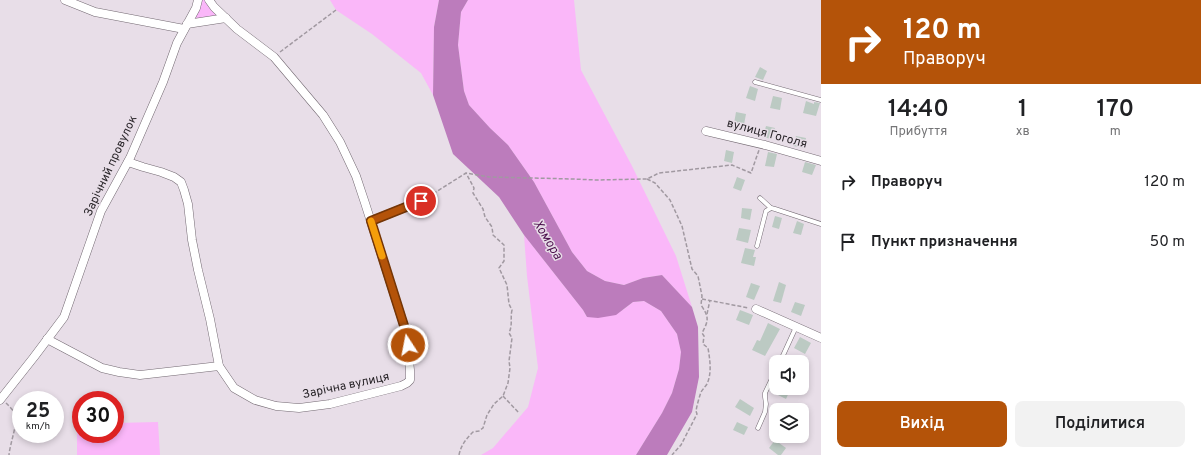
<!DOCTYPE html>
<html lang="uk">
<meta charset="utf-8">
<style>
body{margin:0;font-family:Overpass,sans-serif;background:#f2f2f2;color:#202124;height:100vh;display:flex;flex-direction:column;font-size:15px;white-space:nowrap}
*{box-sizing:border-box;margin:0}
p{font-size:13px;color:#757577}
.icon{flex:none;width:22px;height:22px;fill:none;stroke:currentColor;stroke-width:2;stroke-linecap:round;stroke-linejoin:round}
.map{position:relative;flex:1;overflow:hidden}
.side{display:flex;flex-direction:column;background:#fff;width:380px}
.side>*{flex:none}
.banner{background:#b45309;color:#fff;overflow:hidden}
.buttons{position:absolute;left:769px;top:355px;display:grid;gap:8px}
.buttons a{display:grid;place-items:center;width:40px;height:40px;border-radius:8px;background:#fff;box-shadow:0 2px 6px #0003;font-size:20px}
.speed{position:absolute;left:12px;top:391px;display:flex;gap:8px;font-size:20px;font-weight:700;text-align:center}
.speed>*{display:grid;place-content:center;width:52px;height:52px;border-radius:50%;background:#fff;box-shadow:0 2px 6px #0003;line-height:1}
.speed small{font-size:10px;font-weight:400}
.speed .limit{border:6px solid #d22;background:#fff;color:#111}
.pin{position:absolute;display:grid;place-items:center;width:34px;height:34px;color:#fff;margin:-17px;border:2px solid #fff;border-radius:50%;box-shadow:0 1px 4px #0007}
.me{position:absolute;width:44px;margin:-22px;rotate:349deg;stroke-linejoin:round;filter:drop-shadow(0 0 3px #0008)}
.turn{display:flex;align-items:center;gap:14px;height:84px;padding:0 16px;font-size:18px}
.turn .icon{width:52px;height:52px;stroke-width:2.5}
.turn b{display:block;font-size:28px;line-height:34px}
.eta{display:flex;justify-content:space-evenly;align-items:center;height:68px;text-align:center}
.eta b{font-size:24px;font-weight:600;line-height:28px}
.cta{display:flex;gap:8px;margin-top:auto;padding:8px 16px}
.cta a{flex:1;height:46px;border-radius:8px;background:#b45309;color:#fff;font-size:16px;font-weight:600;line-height:46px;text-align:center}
.cta a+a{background:#f2f2f2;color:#202124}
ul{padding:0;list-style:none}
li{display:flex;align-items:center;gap:12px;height:60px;padding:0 16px}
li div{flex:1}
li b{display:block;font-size:15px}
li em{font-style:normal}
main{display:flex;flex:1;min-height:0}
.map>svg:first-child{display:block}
.green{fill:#fab7f9}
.water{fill:#bc7cbc}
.building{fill:#bccac3}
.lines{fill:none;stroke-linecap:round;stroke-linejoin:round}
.service-casing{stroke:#736972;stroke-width:5}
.minor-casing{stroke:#736972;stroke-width:9}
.path{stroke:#a199a1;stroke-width:1.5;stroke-dasharray:4 2;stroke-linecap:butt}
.service{stroke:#fff;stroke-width:4}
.minor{stroke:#fff;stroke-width:8}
.route-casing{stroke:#753606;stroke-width:10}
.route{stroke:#b45309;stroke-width:7}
.slow{stroke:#f59e0b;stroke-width:7}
.labels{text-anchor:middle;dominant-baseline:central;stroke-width:3;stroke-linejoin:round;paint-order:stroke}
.street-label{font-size:12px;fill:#292529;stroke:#e8dee8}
.water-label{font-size:13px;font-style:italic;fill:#4b0f4c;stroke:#e8dee8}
</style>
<main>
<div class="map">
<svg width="821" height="455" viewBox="0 0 821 455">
<rect width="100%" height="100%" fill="#e8dee8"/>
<g class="green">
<polygon points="198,0 209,0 226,18 187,24"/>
<polygon points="330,0 439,0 434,27 433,95 421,73 372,34 336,10"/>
<polygon points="468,0 574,0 581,70 632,166 676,256 692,307 662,275 643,278 624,285 605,281 587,271 572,252 534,182 508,145 490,128 469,105 464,91 458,45 461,12"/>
<polygon points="524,235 583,310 587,317 623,310 633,302 644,301 661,311 677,334 681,352 679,369 672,393 662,413 636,455 481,455 493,448 528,407 538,368 527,276"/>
<polygon points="158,422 160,455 77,455 77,424 81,424 81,434 115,434 115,423"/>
</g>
<polygon class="water" points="439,0 468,0 461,12 458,45 464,91 469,105 490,128 508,145 534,182 572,252 587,271 605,281 624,285 643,278 662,275 692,307 698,327 699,377 692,412 667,455 636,455 662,413 672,393 679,369 681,352 677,334 661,311 644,301 633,302 616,315 598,318 587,317 583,310 524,235 499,197 453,154 433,95 434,27"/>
<g class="building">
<polygon points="760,67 767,71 763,80 755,77"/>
<polygon points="750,86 758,89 755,101 746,98"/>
<polygon points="773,96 782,98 780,110 770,108"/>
<polygon points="806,101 814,104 814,102 820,103 816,116 803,113"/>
<polygon points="736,112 746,114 743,130 733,129"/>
<polygon points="766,126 775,128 771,139 763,137"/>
<polygon points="796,136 806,138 804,148 793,146"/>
<polygon points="726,150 734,152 732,163 724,161"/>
<polygon points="768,152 777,154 774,167 765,166"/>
<polygon points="805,162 816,165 812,175 802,172"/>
<polygon points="737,177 745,180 741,191 733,188"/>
<polygon points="742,208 752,209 750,220 741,218"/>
<polygon points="775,216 782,218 779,229 772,227"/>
<polygon points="797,221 804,224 801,235 793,233"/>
<polygon points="739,228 751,230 748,243 736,240"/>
<polygon points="745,248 755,250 753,257 756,257 754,266 741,263"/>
<polygon points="779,282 786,285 781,303 773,301"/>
<polygon points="751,283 760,286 754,300 746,297"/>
<polygon points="795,302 805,305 801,316 791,312"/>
<polygon points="740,310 753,315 749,325 736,320"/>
<polygon points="768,323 780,329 765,356 752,350 757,340 760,341"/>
<polygon points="800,337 811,343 805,354 794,348"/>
<polygon points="776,388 791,388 786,399 774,393"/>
<polygon points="740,399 754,408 750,416 735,407"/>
<polygon points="737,422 748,427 744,435 733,430"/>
<polygon points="775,440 786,448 781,455 778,455 769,448"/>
</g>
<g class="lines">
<g class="service-casing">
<g id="service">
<polyline points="755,82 821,100"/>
<polyline points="760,198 771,208"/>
<polyline points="757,246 766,211 771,208 775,209 821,224"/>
<polyline points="780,362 796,327"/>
<polyline points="758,428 765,412 766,404 765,397 765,393 776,370"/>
</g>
</g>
<g class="minor-casing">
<g id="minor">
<polyline points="65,0 95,12 184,29"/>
<polyline points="187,24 226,18"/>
<polyline points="706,131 765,145 821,161"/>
<polyline points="128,162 143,167 161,172 174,177 181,182 184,190 188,204 192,240 198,270 210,319 219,366 234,388 255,400 276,406 299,408 330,404 401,386 407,383 410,380 410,370 406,332 365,203 356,176 340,142 323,115 274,57 237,29 214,7 209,0"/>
<polyline points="371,221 421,201"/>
<polyline points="756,309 821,338"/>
<polyline points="47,339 102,368 119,372 140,375 219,366"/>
<polyline points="0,400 34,357 64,317 101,211 130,158 163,82 177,43 196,8 198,0"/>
</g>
</g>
<g class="path">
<polyline points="280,52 336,10"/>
<path d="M 647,179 L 655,183 L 670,200 L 682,226 L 692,269 L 698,276 L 702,296 L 701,305 C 709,317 709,320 702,333 L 704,336 L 703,344 L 708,348 C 710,360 712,373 707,384 C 705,387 703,389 701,392 C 699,398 697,405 696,411 L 697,414 L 681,445 L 672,455"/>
<polyline points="428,197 466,173 489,177 573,179 596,180 647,179 659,173 732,165 751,173 759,150"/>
<polyline points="702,299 749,308"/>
<polyline points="707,314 710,300"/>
<polyline points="503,396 519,413"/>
<path d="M 6,403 C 9,406 13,410 15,413 C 18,424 10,443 9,455"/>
<path d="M 459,455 C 461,445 466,439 473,432 L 479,431 L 483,428 L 487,415 L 494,404 L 503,396 L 508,383 L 510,368 L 509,361 L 512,338 L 509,333 C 513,324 510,319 512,310 L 509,304 L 507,285 L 499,268 L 504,261 L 504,245 L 493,235 L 492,227 L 485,217 L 483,209 L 473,193 L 474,188 L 466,173"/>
</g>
<use href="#service" class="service"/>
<use href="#minor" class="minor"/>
</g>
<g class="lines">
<g class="route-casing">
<polyline id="route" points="408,345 406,332 371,221 421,201"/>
</g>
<use href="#route" class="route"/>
<polyline class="slow" points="371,221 382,256"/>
</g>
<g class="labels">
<g class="street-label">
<text transform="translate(767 134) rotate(15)">вулиця Гоголя</text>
<text transform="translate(111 166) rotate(-65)">Зарічний провулок</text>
<text transform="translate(346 386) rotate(-12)">Зарічна вулиця</text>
</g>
<g class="water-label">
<text transform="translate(547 240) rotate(59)">Хомора</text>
</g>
</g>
</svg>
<div class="buttons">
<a><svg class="icon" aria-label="sound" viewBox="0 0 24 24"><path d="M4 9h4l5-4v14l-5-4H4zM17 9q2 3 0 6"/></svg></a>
<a><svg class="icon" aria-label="layers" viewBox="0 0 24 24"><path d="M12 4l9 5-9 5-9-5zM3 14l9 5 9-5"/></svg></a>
</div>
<div class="speed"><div>25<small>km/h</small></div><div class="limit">30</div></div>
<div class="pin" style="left:421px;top:201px;background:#d93025"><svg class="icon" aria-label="arrive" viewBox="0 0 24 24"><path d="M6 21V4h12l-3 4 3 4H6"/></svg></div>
<svg class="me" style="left:408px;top:345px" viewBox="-20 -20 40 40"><circle r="17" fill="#b45309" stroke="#fff" stroke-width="3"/><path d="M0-11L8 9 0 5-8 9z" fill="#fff"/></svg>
</div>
<section class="side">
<div class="banner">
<div class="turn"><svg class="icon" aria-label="right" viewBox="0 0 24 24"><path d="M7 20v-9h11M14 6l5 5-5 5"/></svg><div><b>120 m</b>Праворуч</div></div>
</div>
<div class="eta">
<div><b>14:40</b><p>Прибуття</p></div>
<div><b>1</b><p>хв</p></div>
<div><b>170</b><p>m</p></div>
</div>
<ul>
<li><svg class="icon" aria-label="right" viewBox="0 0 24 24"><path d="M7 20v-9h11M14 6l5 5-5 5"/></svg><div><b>Праворуч</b></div><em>120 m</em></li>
<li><svg class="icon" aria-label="arrive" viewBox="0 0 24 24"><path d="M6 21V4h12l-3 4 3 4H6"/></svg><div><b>Пункт призначення</b></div><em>50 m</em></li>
</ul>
<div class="cta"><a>Вихід</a><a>Поділитися</a></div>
</section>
</main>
